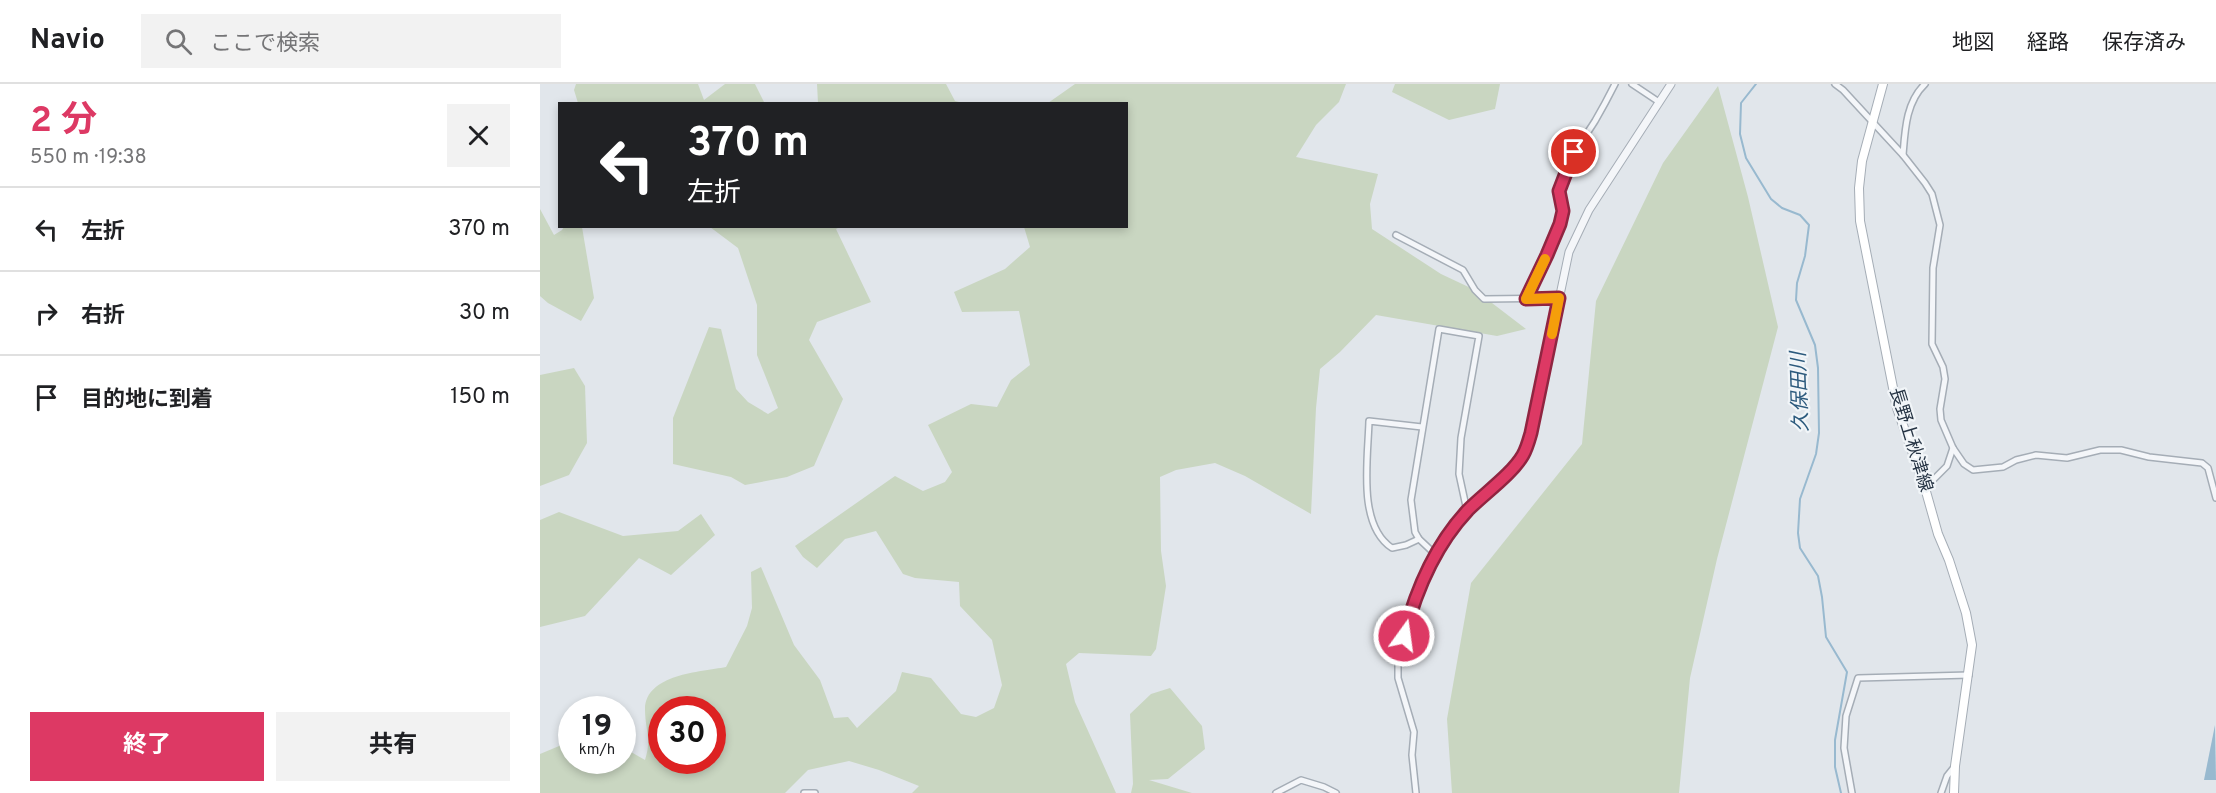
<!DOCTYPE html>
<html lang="ja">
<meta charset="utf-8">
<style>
body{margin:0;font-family:Overpass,"Noto Sans JP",sans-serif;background:#f2f2f2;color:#202124;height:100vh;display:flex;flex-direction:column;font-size:22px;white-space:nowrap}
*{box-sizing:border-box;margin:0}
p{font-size:20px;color:#757577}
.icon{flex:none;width:33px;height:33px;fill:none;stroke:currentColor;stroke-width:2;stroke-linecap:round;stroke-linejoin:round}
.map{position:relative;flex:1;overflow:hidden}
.panel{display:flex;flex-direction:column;background:#fff;width:540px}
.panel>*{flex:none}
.guide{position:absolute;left:18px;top:18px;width:570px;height:126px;border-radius:0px;box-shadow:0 3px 9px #0003;background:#202124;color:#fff;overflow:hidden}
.speed{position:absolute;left:18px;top:612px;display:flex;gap:12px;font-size:30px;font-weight:700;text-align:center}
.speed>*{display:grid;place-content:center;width:78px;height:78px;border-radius:50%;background:#fff;box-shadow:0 3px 9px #0003;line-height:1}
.speed small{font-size:15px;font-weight:400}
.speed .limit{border:9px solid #d22;background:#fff;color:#111}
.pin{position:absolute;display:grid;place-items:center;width:51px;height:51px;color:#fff;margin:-26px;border:3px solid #fff;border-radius:50%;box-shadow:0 2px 6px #0007}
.me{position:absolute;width:66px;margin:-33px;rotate:14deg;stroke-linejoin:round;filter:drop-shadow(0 0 4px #0008)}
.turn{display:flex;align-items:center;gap:21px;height:126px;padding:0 30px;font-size:27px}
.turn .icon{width:78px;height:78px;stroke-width:2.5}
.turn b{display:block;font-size:42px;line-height:51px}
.round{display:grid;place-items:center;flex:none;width:63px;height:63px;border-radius:0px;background:#f2f2f2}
.headline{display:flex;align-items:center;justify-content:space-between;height:102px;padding:0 30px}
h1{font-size:36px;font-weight:700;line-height:45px;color:#dd3964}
.button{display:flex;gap:12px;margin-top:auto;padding:12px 30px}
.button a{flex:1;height:69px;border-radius:0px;background:#dd3964;color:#fff;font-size:24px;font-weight:700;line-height:69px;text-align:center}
.button a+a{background:#f2f2f2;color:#202124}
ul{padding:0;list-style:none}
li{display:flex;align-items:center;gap:18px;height:84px;padding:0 30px;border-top:2px solid #e0e0e0}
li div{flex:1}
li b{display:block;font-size:22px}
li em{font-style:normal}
header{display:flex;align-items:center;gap:36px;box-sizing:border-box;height:84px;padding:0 30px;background:#fff;border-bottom:2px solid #e0e0e0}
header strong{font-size:28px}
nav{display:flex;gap:33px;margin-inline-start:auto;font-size:21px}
.search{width:420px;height:54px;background:#f2f2f2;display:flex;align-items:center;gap:15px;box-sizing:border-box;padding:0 21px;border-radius:0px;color:#757577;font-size:22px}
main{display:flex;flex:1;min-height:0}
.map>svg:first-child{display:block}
.green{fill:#c9d6c1;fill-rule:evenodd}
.water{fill:#98b9cf}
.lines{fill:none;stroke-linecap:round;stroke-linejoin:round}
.stream{stroke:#98b9cf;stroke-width:2}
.minor-casing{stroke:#a5adb6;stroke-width:8}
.tertiary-casing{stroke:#a5adb6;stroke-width:9}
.secondary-casing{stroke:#a5adb6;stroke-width:10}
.minor{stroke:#f4f6f9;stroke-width:5}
.tertiary{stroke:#f4f6f9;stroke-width:7}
.secondary{stroke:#fff;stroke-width:8}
.route-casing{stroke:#902541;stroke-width:15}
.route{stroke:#dd3964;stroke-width:10}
.slow{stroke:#f59e0b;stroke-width:10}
.labels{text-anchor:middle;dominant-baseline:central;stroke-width:4.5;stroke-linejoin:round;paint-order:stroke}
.street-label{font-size:18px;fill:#273545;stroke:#f1f5f8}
.water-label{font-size:20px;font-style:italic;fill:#2c5a7d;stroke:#f1f5f8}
</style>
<header>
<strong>Navio</strong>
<div class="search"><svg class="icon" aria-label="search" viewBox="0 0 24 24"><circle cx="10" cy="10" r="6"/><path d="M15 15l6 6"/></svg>ここで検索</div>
<nav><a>地図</a><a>経路</a><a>保存済み</a></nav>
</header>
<main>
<section class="panel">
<div class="headline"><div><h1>2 分</h1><p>550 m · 19:38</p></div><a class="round"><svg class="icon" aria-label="close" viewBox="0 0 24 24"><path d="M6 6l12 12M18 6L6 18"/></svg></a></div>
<ul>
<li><svg class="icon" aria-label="left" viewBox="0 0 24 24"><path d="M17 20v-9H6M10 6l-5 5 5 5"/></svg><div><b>左折</b></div><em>370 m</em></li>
<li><svg class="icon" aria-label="right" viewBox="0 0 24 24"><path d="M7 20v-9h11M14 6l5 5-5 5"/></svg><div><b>右折</b></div><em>30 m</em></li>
<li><svg class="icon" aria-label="arrive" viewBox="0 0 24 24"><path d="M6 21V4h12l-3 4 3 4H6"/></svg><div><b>目的地に到着</b></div><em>150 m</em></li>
</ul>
<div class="button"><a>終了</a><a>共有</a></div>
</section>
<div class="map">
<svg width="1676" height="709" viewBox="0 0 1676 709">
<rect width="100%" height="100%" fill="#e1e6eb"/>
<g class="green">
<polygon points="36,0 158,0 164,16 185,0 215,0 224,18 227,19 38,19 34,6"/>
<polygon points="277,0 406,0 415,17 423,19 278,19"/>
<path d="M 535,0 L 806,0 L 799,18 L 776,41 L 756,73 L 838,90 L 830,120 L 832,145 L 901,190 L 935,206 L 986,245 L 957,252 L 836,231 L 800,268 L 780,285 L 776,324 L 771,430 L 705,392 L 675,379 L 636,386 L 620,393 L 621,467 L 626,502 L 616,565 L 611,572 L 539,569 L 526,580 L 535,618 L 576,709 L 372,709 L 379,702 L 339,686 L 309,677 L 268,686 L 245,709 L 0,709 L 0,670 L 31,657 L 32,676 L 82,676 L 83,669 L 91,668 L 105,676 C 112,654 105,646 105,625 C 106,590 160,588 186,583 L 207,542 L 212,524 L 211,488 L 221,483 L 254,561 L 280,596 L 294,634 L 308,633 L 317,644 L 356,607 L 362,588 L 391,594 L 421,630 L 436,633 L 454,624 L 462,601 L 452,556 L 420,522 L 419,498 L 375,494 L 363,490 L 336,447 L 305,455 L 277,484 L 263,473 L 255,462 L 355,392 L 383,407 L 405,398 L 412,388 L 388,341 L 431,320 L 457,323 L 471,296 L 490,281 L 479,227 L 422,228 L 414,208 L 465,185 L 490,163 L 484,143 L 586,142 L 586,20 L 508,19 ZM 122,626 L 172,626 L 172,676 L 122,676 Z"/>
<polygon points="855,0 960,0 955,25 909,36 852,8"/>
<polygon points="1178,2 1208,113 1238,243 1177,475 1150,594 1139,709 912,709 907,635 931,499 1042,360 1056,217 1123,79"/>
<polygon points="0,125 14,151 22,146 24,143 42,143 54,214 41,237 8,219 0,212"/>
<polygon points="170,143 300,143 296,145 331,218 277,238 269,256 303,315 274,382 247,393 205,401 191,393 133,380 133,334 169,243 181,245 196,305 208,318 228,330 238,324 217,271 217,221 198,164"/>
<polygon points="34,284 45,302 47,359 29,391 0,402 0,291"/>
<polygon points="19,428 83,452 138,447 161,430 175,451 131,491 99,474 45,532 0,543 0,436"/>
<polygon points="630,604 662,642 665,665 628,695 609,696 652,709 591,709 593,700 590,630 611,610"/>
</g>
<polygon class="water" points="1675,641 1676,696 1664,696"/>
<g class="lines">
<polyline class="stream" points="1216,0 1201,19 1200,50 1206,74 1231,115 1242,124 1260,131 1269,141 1265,172 1257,199 1256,216 1275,261 1278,284 1279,349 1276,370 1260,415 1258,449 1260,464 1278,492 1282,513 1286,553 1307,588 1295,656 1295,683 1301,709"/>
<g class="minor-casing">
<g id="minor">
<polyline points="1092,0 1119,18"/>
<polyline points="1295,0 1303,6 1363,71"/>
<path d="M 1385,0 C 1366,18 1365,46 1363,71 L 1385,99 L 1392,110 L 1400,141 L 1393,184 L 1392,260 L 1403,283 L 1405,295 L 1400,325 L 1401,336 L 1413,364 L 1424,380 L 1433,386 L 1463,383 L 1476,376 L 1496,371 L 1527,374 L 1560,366 L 1581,366 L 1609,373 L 1662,379 L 1668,384 L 1676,414"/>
<polyline points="856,151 923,186 935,206 944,215 1019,214"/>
<path d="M 986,215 C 998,188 1017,159 1022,129 C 1025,115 1016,113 1023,93 C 1030,73 1043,56 1055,37 C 1062,25 1069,12 1075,0"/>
<polyline points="1385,404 1407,382 1413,364"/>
<path d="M 879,455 L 866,461 L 852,464 C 817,441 828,375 829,337 L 882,343"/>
<polyline points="264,709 275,709"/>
<polyline points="736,709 761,696 784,703 796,709"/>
<polyline points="876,709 872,671 874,648 858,594 858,580 873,517 895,470 879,455 875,448 871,416 899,245 939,252 921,354 919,390 927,427"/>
<polyline points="1312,709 1304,664 1306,632 1318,594 1429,591"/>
<polyline points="1401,709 1407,692 1415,682"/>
</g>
</g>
<g class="tertiary-casing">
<polyline id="tertiary" points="895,470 927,427 976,381 984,369 991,349 1029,168 1049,126 1131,0"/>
</g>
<g class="secondary-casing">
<polyline id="secondary" points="1343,0 1322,77 1319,104 1320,137 1357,324 1385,404 1398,450 1409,476 1426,529 1432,561 1415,682 1414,709"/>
</g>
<use href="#minor" class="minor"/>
<use href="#tertiary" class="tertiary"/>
<use href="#secondary" class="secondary"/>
</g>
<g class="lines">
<g class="route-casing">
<path id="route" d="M 864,552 C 876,506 895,461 928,426 C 945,409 972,390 983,371 C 987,364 989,356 991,349 L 1019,214 L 986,215 L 1007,171 L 1020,140 L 1023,127 L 1019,107 L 1034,68"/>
</g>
<use href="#route" class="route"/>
<polyline class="slow" points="1005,175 986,215 1019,214 1012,250"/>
</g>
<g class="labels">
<g class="street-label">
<text transform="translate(1370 356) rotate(73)">長野上秋津線</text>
</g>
<g class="water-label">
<text transform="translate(1261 308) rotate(-92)">久保田川</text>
</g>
</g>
</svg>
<div class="speed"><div>19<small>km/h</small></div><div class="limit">30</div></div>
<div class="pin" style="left:1034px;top:68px;background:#d93025"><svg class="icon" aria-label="arrive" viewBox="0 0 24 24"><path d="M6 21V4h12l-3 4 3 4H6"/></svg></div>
<svg class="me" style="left:864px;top:552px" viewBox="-20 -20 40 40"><circle r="17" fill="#dd3964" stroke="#fff" stroke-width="3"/><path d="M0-11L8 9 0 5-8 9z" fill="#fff"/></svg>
<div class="guide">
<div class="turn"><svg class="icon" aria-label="left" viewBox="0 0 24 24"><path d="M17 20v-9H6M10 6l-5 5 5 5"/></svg><div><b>370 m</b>左折</div></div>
</div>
</div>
</main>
